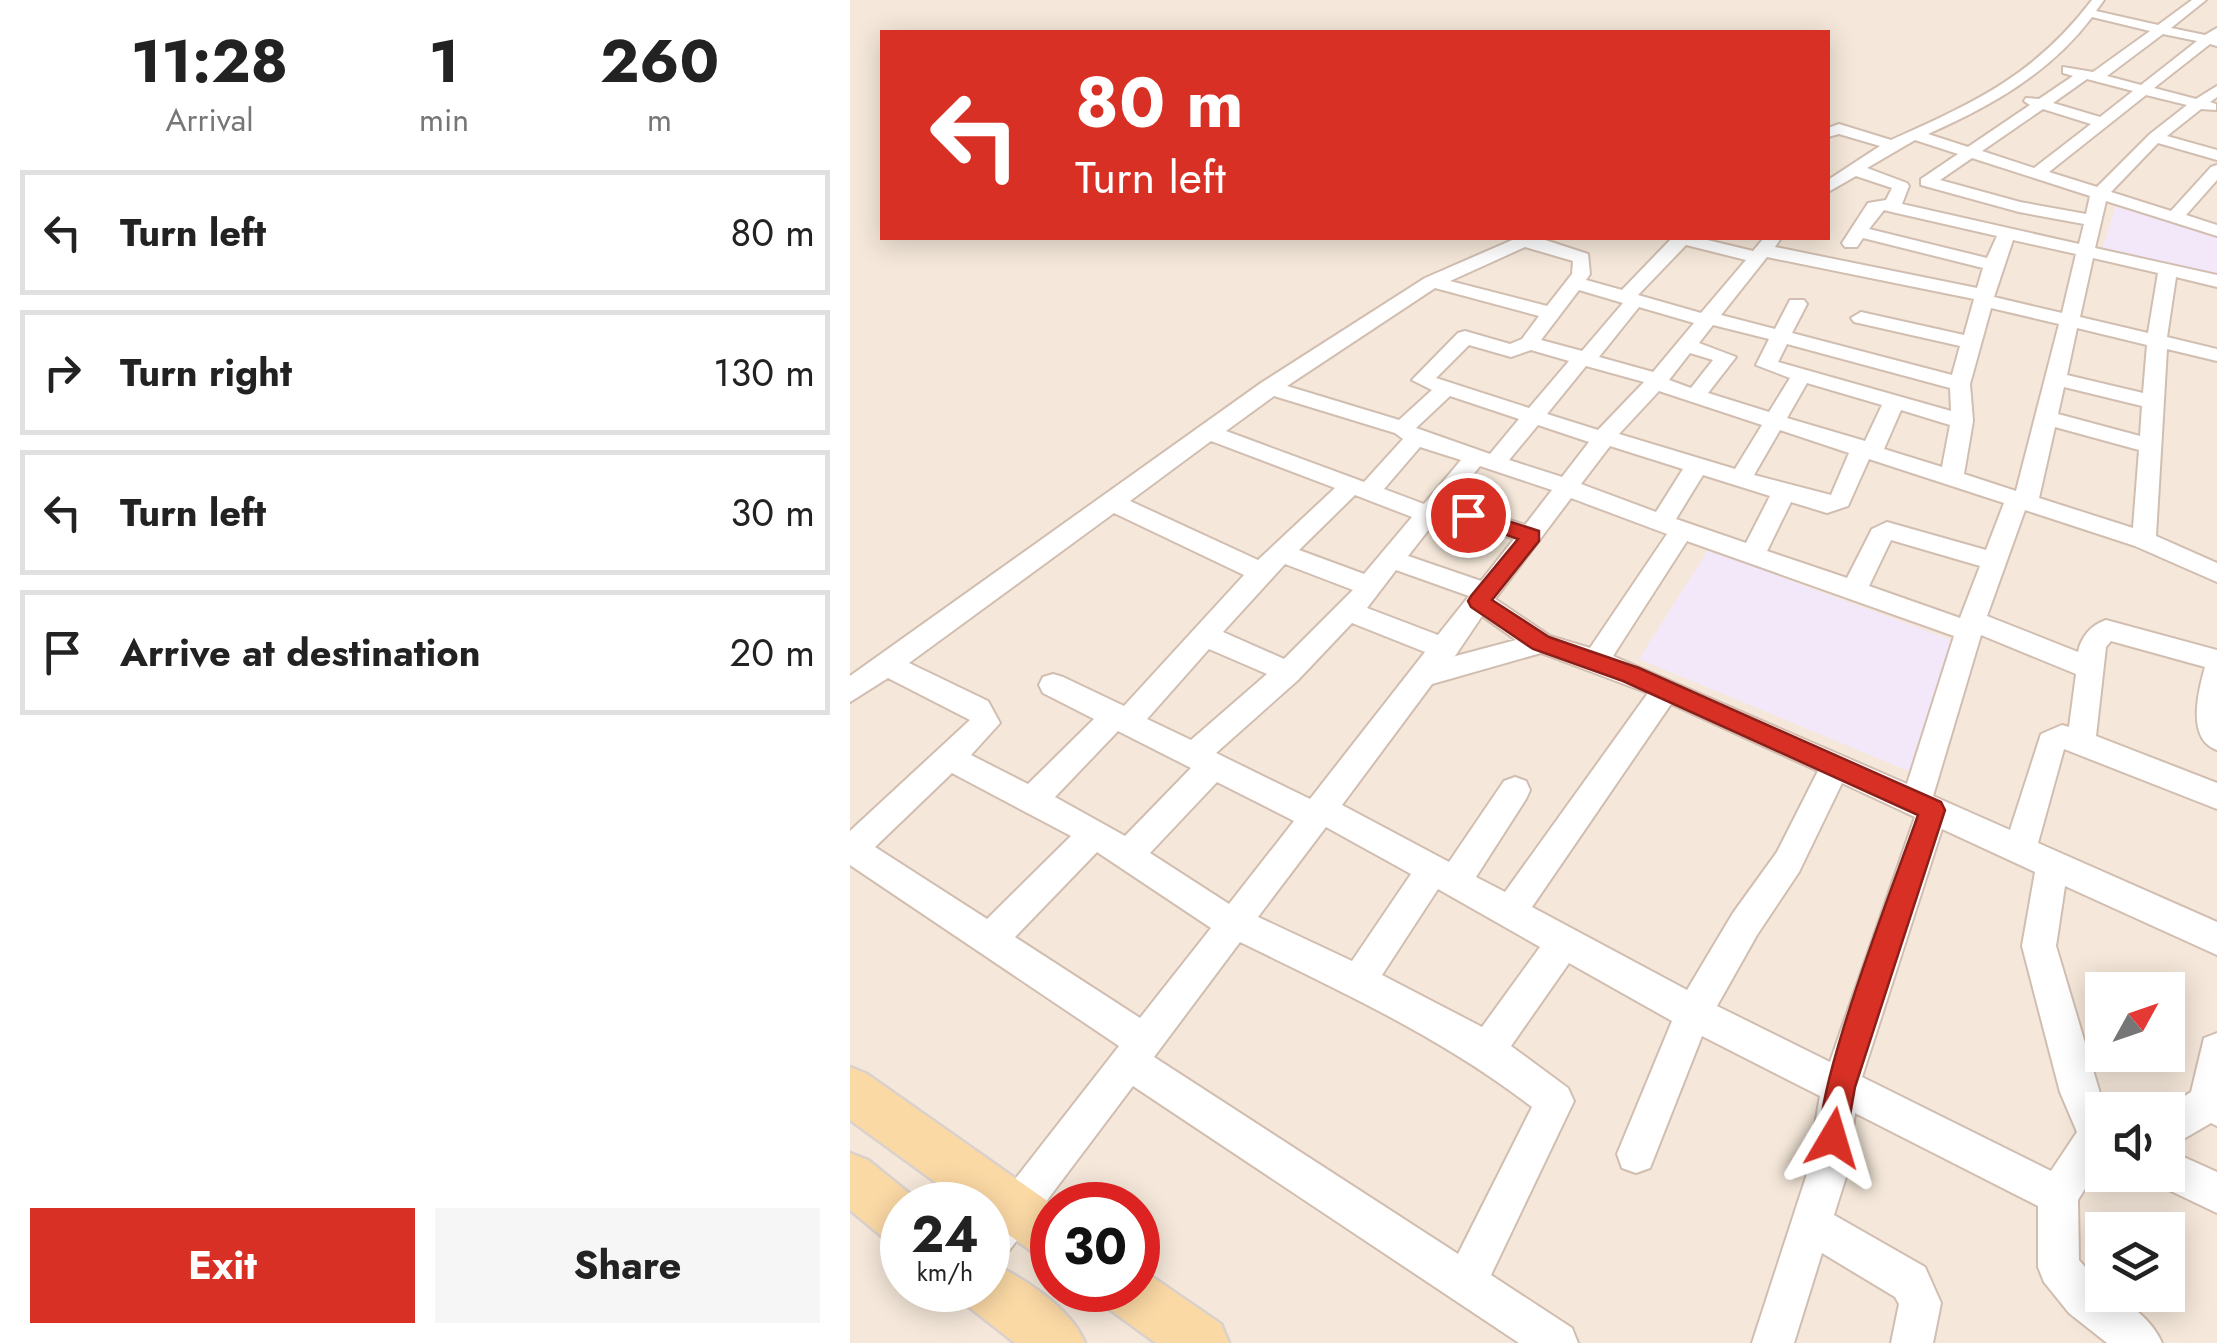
<!DOCTYPE html>
<style>
body{margin:0;font-family:Jost,sans-serif;background:#f6f6f6;color:#222;height:100vh;display:flex;flex-direction:column;font-size:38px;white-space:nowrap}
*{box-sizing:border-box;margin:0}
p{font-size:32px;color:#767676}
.icon{flex:none;width:55px;height:55px;fill:none;stroke:currentColor;stroke-width:2;stroke-linecap:round;stroke-linejoin:round}
.map{position:relative;flex:1;overflow:hidden}
.drawer{display:flex;flex-direction:column;background:#fff;width:850px}
.drawer>*{flex:none}
.top-card{position:absolute;left:30px;top:30px;width:950px;height:210px;border-radius:0px;box-shadow:0 5px 25px #0003;background:#d93025;color:#fff;overflow:hidden}
.needle{width:65px;rotate:50deg}
.tools{position:absolute;left:1235px;top:972px;display:grid;gap:20px}
.tools a{display:grid;place-items:center;width:100px;height:100px;border-radius:0px;background:#fff;box-shadow:0 5px 25px #0003;font-size:50px}
.speed{position:absolute;left:30px;top:1182px;display:flex;gap:20px;font-size:50px;font-weight:700;text-align:center}
.speed>*{display:grid;place-content:center;width:130px;height:130px;border-radius:50%;background:#fff;box-shadow:0 5px 25px #0003;line-height:1}
.speed small{font-size:25px;font-weight:400}
.speed .limit{border:15px solid #d22;background:#fff;color:#111}
.pin{position:absolute;display:grid;place-items:center;width:85px;height:85px;color:#fff;margin:-42px;border:5px solid #fff;border-radius:50%;box-shadow:0 2px 10px #0007}
.me{position:absolute;width:110px;margin:-55px;rotate:7deg;stroke-linejoin:round;filter:drop-shadow(0 0 8px #0008)}
.turn{display:flex;align-items:center;gap:35px;height:210px;padding:0 30px;font-size:45px}
.turn .icon{width:130px;height:130px;stroke-width:2.5}
.turn b{display:block;font-size:70px;line-height:85px}
.eta{display:flex;justify-content:space-evenly;align-items:center;height:170px;text-align:center}
.eta b{font-size:60px;font-weight:700;line-height:70px}
.button{display:flex;gap:20px;margin-top:auto;padding:20px 30px}
.button a{flex:1;height:115px;border-radius:0px;background:#d93025;color:#fff;font-size:40px;font-weight:700;line-height:115px;text-align:center}
.button a+a{background:#f6f6f6;color:#222}
ul{padding:0;list-style:none}
li{display:flex;align-items:center;gap:30px;height:125px;margin:0 20px 15px;padding:0 10px;border:5px solid #e0e0e0;border-radius:0px}
li div{flex:1}
li b{display:block;font-size:38px}
li em{font-style:normal}
main{display:flex;flex:1;min-height:0}
.map>svg:first-child{display:block}
.residential{fill:#f5e8da;fill-rule:evenodd}
.education{fill:#f3e8fa}
.lines{fill:none;stroke-linecap:round;stroke-linejoin:round}
.minor-casing{stroke:#d1beb0;stroke-width:4}
.major-casing{stroke:#dad1cd;stroke-width:5}
.minor{fill:#fff;fill-rule:evenodd}
.major{fill:#fbd9a5;fill-rule:evenodd}
.route{fill:#d93025;stroke:#8d1f18;stroke-width:2.5}
</style>
<main>
<section class="drawer">
<div class="eta">
<div><b>11:28</b><p>Arrival</p></div>
<div><b>1</b><p>min</p></div>
<div><b>260</b><p>m</p></div>
</div>
<ul>
<li><svg class="icon" aria-label="left" viewBox="0 0 24 24"><path d="M17 20v-9H6M10 6l-5 5 5 5"/></svg><div><b>Turn left</b></div><em>80 m</em></li>
<li><svg class="icon" aria-label="right" viewBox="0 0 24 24"><path d="M7 20v-9h11M14 6l5 5-5 5"/></svg><div><b>Turn right</b></div><em>130 m</em></li>
<li><svg class="icon" aria-label="left" viewBox="0 0 24 24"><path d="M17 20v-9H6M10 6l-5 5 5 5"/></svg><div><b>Turn left</b></div><em>30 m</em></li>
<li><svg class="icon" aria-label="arrive" viewBox="0 0 24 24"><path d="M6 21V4h12l-3 4 3 4H6"/></svg><div><b>Arrive at destination</b></div><em>20 m</em></li>
</ul>
<div class="button"><a>Exit</a><a>Share</a></div>
</section>
<div class="map">
<svg width="1367" height="1343" viewBox="0 0 1367 1343">
<rect width="100%" height="100%" fill="#fdf6ec"/>
<path class="residential" d="M 0,0 L 1367,0 L 1367,1343 L 0,1343 ZM 32,32 L 978,32 L 978,238 L 32,238 ZM 1252,990 L 1318,990 L 1318,1055 L 1252,1055 ZM 1252,1110 L 1318,1110 L 1318,1175 L 1252,1175 ZM 52,1205 L 138,1205 L 138,1290 L 52,1290 ZM 202,1205 L 288,1205 L 288,1290 L 202,1290 ZM 1252,1230 L 1318,1230 L 1318,1295 L 1252,1295 Z"/>
<g class="education">
<polygon points="1266,204 1367,236 1367,277 1251,253"/>
<polygon points="858,550 1115,645 1068,775 789,659"/>
</g>
<g class="lines">
<g class="minor-casing">
<g id="minor">
<path d="M 1242,0 L 1254,0 L 1246,11 L 1308,25 L 1342,0 L 1356,0 L 1321,28 L 1355,35 L 1367,28 L 1367,46 L 1360,44 L 1304,88 L 1346,99 L 1367,86 L 1367,97 L 1360,102 L 1366,104 L 1366,110 L 1351,109 L 1317,136 L 1367,150 L 1367,160 L 1308,143 L 1261,192 L 1321,211 L 1361,167 L 1367,165 L 1367,180 L 1336,215 L 1367,225 L 1367,236 L 1256,201 L 1245,248 L 1367,275 L 1367,287 L 1326,277 L 1317,337 L 1367,349 L 1367,361 L 1317,349 L 1306,536 L 1367,563 L 1367,582 L 1285,546 L 1175,510 L 1137,616 L 1228,652 C 1231,637 1241,625 1256,620 L 1367,650 L 1367,750 C 1336,739 1348,692 1355,667 L 1261,641 L 1256,647 L 1246,736 L 1367,783 L 1367,809 L 1214,749 L 1188,843 L 1367,922 L 1367,955 L 1215,886 L 1206,946 L 1255,1110 L 1252,1161 L 1228,1200 L 1229,1260 L 1252,1286 L 1252,1295 C 1275,1295 1304,1323 1312,1343 L 1257,1343 L 1219,1313 L 1194,1282 L 1188,1267 L 1188,1206 L 1005,1113 L 996,1177 L 984,1215 L 1075,1267 L 1091,1303 L 1083,1343 L 1041,1343 L 1049,1304 L 1045,1297 L 972,1253 L 944,1343 L 902,1343 L 956,1177 L 970,1096 L 852,1036 L 800,1168 L 786,1173 L 772,1168 L 767,1154 L 822,1021 L 719,963 L 661,1046 L 718,1088 L 724,1101 L 641,1275 L 722,1328 L 728,1343 L 669,1343 L 283,1086 L 152,1260 L 138,1266 L 138,1214 L 269,1046 L 0,865 L 0,831 L 120,720 L 38,678 L 0,702 L 0,676 L 411,383 L 575,278 L 667,238 L 689,238 L 738,254 L 740,274 L 736,280 L 772,290 L 822,238 L 849,238 L 903,251 L 914,238 L 931,238 L 925,247 L 1127,288 L 1133,268 L 1013,238 L 1007,247 L 995,247 L 992,243 L 1018,203 L 1036,200 L 1042,188 L 1006,176 L 978,192 L 978,180 L 1030,146 L 989,134 L 978,137 L 978,128 L 989,124 L 1041,140 C 1125,102 1184,76 1242,0 ZM 1242,17 L 1300,31 L 1243,72 L 1213,67 L 1213,73 L 1223,76 L 1189,99 L 1176,98 L 1174,101 L 1180,105 L 1118,147 L 1078,134 C 1141,106 1200,73 1242,17 ZM 1313,34 L 1347,41 L 1291,85 L 1257,76 ZM 1237,79 L 1283,91 L 1250,117 L 1203,103 ZM 1296,95 L 1337,105 L 1300,134 L 1247,187 L 1199,172 ZM 1193,109 L 1241,124 L 1184,168 L 1132,151 ZM 1065,140 L 1108,154 L 1071,179 L 1071,185 L 1169,212 L 1234,224 L 1229,244 L 1052,204 L 1059,186 L 1057,183 L 1017,168 ZM 1122,158 L 1240,196 L 1236,214 L 1170,202 L 1090,180 ZM 1034,210 L 1042,212 L 1147,236 L 1137,258 L 1019,229 ZM 1163,240 L 1226,254 L 1212,313 L 1144,297 ZM 836,245 L 896,260 L 851,313 L 788,295 ZM 675,247 L 723,261 L 722,274 L 697,306 L 600,281 ZM 917,257 L 1124,299 L 1114,335 L 1011,312 L 1001,318 L 1004,322 L 1110,346 L 1102,375 L 942,333 L 957,304 L 954,300 L 940,300 L 925,329 L 871,315 ZM 1243,258 L 1308,273 L 1298,333 L 1230,317 ZM 585,288 L 689,316 L 672,339 L 660,344 L 615,331 L 608,333 L 562,380 L 582,390 L 549,420 L 437,386 ZM 729,290 L 773,303 L 732,351 L 691,340 ZM 789,307 L 844,323 L 803,372 L 749,357 ZM 1141,308 L 1209,324 L 1166,491 L 1114,474 L 1123,421 L 1120,384 ZM 863,325 L 919,339 L 906,365 L 940,378 L 919,412 L 858,393 L 886,357 L 849,343 ZM 1227,328 L 1297,345 L 1293,393 L 1217,375 ZM 937,344 L 1100,388 L 1101,411 L 928,362 ZM 619,345 L 661,357 L 681,350 L 719,361 L 679,408 L 586,378 ZM 840,353 L 863,360 L 841,388 L 819,380 ZM 736,366 L 794,382 L 748,430 L 697,414 ZM 957,383 L 1032,405 L 1015,441 L 937,418 ZM 1214,387 L 1292,406 L 1290,436 L 1208,414 ZM 809,391 L 912,425 L 885,469 L 769,434 ZM 424,396 L 545,433 L 553,439 L 514,482 L 376,431 ZM 600,396 L 669,419 L 640,454 L 566,428 ZM 1051,410 L 1100,425 L 1092,467 L 1034,449 ZM 688,425 L 739,442 L 712,477 L 659,460 ZM 1205,427 L 1289,450 L 1283,528 L 1189,498 ZM 930,430 L 999,453 L 981,495 L 904,475 ZM 361,441 L 485,488 L 408,560 L 280,501 ZM 760,446 L 833,469 L 806,512 L 731,484 ZM 570,447 L 611,460 L 574,504 L 534,489 ZM 1019,459 L 1154,503 L 1136,550 L 1037,522 L 1022,529 L 997,578 L 917,551 L 941,502 L 977,513 L 998,506 ZM 630,466 L 702,490 L 675,525 L 602,501 ZM 853,475 L 920,496 L 896,543 L 826,519 ZM 505,495 L 562,517 L 514,574 L 449,550 ZM 721,498 L 817,534 L 740,648 L 700,636 L 645,599 ZM 264,513 L 394,575 L 274,706 L 213,677 L 203,674 L 193,677 L 189,685 L 193,693 L 244,719 L 178,784 L 121,755 L 150,723 L 138,701 L 59,663 ZM 591,514 L 664,539 L 631,581 L 558,556 ZM 1041,540 L 1130,566 L 1110,618 L 1019,586 ZM 837,541 L 1104,636 L 1057,784 L 763,656 ZM 435,564 L 503,590 L 434,659 L 373,632 ZM 546,570 L 619,596 L 588,635 L 517,608 ZM 632,616 L 666,640 L 602,657 L 605,656 ZM 502,623 L 575,652 L 460,799 L 366,753 L 448,680 ZM 1131,635 L 1226,674 L 1219,727 L 1212,725 L 1191,734 L 1160,830 L 1083,796 ZM 359,649 L 417,674 L 341,740 L 297,719 ZM 691,653 L 798,693 L 655,892 L 626,877 L 676,799 L 680,790 L 676,781 L 665,777 L 654,781 L 599,862 L 492,805 L 582,684 ZM 821,704 L 968,771 L 927,852 L 883,913 L 837,990 L 682,907 ZM 268,731 L 341,768 L 275,836 L 205,797 ZM 102,773 L 221,836 L 137,919 L 25,847 ZM 367,782 L 444,821 L 379,904 L 300,853 ZM 992,783 L 1065,817 L 980,1062 L 867,1006 L 907,935 L 949,872 ZM 476,827 L 561,874 L 502,961 L 408,917 ZM 1092,829 L 1185,872 L 1172,946 L 1210,1092 L 1227,1132 L 1201,1171 L 1012,1077 ZM 247,852 L 361,928 L 290,1018 L 165,937 ZM 588,889 L 690,947 L 632,1027 L 532,975 ZM 390,942 C 492,992 591,1037 682,1107 L 608,1254 L 304,1057 Z"/>
<polygon points="1367,1033 1367,1126 1361,1123 1318,1148 1318,1110 1313,1110 1341,1092 1354,1038"/>
<polygon points="1318,1150 1367,1172 1367,1213 1304,1183 1301,1175 1318,1175"/>
</g>
</g>
<g class="major-casing">
<g id="major">
<polygon points="0,1067 17,1074 203,1205 202,1260 184,1253 138,1220 138,1205 117,1205 0,1120"/>
<polygon points="0,1153 18,1160 70,1202 71,1205 52,1205 52,1245 34,1238 0,1210"/>
<path d="M 138,1262 C 172,1276 221,1308 235,1343 L 165,1343 L 119,1307 L 112,1290 L 138,1290 Z"/>
<polygon points="288,1267 371,1324 379,1343 306,1343 259,1309 252,1290 288,1290"/>
</g>
</g>
<use href="#minor" class="minor"/>
<use href="#major" class="major"/>
</g>
<path class="route" d="M 618,508 L 689,531 L 689,541 L 642,600 L 699,637 L 789,668 L 1091,802 L 1095,810 L 1005,1087 L 994,1149 L 983,1154 L 972,1149 C 955,1108 1049,871 1068,815 L 773,681 L 683,649 L 621,607 L 618,601 L 621,596 L 668,539 L 612,519 L 612,510 Z"/>
</svg>
<div class="tools">
<a><svg class="needle" viewBox="-14 -14 28 28"><path d="M0-13l5 13h-10z" fill="#e53935"/><path d="M0 13l5-13h-10z" fill="#767676"/></svg></a>
<a><svg class="icon" aria-label="sound" viewBox="0 0 24 24"><path d="M4 9h4l5-4v14l-5-4H4zM17 9q2 3 0 6"/></svg></a>
<a><svg class="icon" aria-label="layers" viewBox="0 0 24 24"><path d="M12 4l9 5-9 5-9-5zM3 14l9 5 9-5"/></svg></a>
</div>
<div class="speed"><div>24<small>km/h</small></div><div class="limit">30</div></div>
<div class="pin" style="left:618px;top:515px;background:#d93025"><svg class="icon" aria-label="arrive" viewBox="0 0 24 24"><path d="M6 21V4h12l-3 4 3 4H6"/></svg></div>
<svg class="me" style="left:983px;top:1138px" viewBox="-20 -20 40 40"><path d="M0-17L14 15 0 8-14 15z" fill="#d93025" stroke="#fff" stroke-width="4"/></svg>
<div class="top-card">
<div class="turn"><svg class="icon" aria-label="left" viewBox="0 0 24 24"><path d="M17 20v-9H6M10 6l-5 5 5 5"/></svg><div><b>80 m</b>Turn left</div></div>
</div>
</div>
</main>
